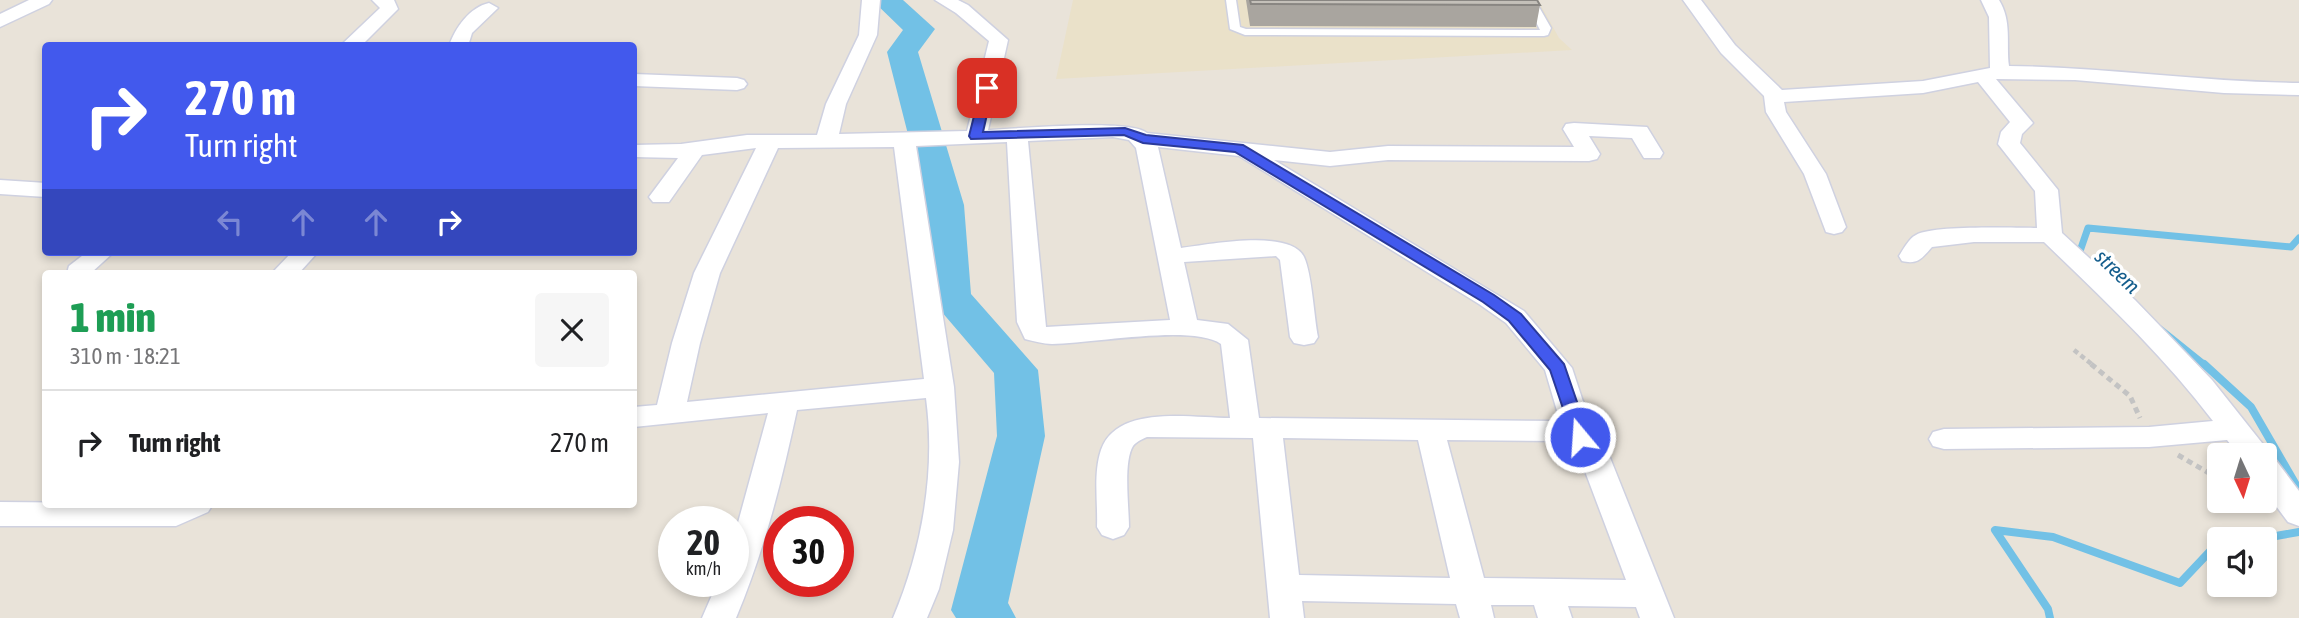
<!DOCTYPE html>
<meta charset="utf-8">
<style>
body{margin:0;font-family:"Asap Condensed",sans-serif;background:#f6f6f6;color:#202124;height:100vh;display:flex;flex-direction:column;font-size:26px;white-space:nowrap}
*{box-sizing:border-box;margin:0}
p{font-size:23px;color:#757577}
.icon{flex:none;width:38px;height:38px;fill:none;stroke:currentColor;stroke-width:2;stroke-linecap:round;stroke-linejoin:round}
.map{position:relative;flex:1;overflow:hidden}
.side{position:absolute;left:42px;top:270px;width:595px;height:238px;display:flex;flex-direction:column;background:#fff;border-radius:7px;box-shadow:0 4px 10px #0003}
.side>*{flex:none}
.hud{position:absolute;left:42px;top:42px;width:595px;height:214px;border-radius:7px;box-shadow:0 4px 10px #0003;background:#4259ed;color:#fff;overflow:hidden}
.needle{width:46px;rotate:176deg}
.controls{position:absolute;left:2207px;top:443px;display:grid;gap:14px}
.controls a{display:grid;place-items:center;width:70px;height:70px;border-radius:7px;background:#fff;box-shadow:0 4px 10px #0003;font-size:35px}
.speed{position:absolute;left:658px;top:506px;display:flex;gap:14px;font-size:35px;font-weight:700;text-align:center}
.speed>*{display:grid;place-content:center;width:91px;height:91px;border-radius:50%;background:#fff;box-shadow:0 4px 10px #0003;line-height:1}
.speed small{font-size:18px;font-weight:400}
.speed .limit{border:10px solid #d22;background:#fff;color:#111}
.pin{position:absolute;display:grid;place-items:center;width:60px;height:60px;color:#fff;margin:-30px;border-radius:14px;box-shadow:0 4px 10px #0006}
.me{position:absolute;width:77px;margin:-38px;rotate:342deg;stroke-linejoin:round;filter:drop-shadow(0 0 5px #0008)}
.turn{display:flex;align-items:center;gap:24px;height:147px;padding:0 28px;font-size:32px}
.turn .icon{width:91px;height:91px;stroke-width:2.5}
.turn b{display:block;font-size:49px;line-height:60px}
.lanes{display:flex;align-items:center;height:66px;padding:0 28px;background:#0003;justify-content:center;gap:35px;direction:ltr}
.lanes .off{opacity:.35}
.round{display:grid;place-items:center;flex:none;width:74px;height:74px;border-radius:7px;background:#f6f6f6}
.head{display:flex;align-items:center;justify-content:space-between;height:119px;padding:0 28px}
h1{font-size:42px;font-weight:800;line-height:52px;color:#1e9e55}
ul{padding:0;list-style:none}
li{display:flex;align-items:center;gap:21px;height:105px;padding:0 28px;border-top:2px solid #e0e0e0}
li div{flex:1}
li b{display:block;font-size:26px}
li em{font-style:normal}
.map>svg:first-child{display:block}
.education{fill:#eae1c9}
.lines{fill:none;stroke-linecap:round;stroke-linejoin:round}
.stream-far1{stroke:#72c1e6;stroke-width:7}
.stream{stroke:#72c1e6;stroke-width:8}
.river{fill:#72c1e6;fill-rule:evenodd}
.lane-casing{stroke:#cfd1e0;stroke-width:3}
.street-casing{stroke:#cfd1e0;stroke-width:3}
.path-far1{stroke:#c3c3c3;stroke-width:4.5;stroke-dasharray:5 3.5;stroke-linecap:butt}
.path{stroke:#c3c3c3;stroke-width:5;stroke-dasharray:6 4.5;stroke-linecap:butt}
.lane{fill:#fff;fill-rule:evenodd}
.street{fill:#fff;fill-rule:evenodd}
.wall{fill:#a9a59f}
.building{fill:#c4c0b9;stroke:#898682;stroke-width:2}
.route{fill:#4259ed;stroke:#2b3a9a;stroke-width:2}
.labels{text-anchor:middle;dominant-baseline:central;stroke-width:7;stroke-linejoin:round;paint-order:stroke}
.water-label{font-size:21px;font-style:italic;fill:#155e8d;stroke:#fff}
</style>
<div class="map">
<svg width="2299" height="618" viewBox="0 0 2299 618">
<rect width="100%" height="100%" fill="#e9e3d9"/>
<polygon class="education" points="1073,0 1538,0 1559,38 1572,50 1056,79"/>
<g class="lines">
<g class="stream-far1">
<polyline points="2078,257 2088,228 2291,247 2299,238"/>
<polyline points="2160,329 2206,366"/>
</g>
<g class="stream">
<polyline points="2204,364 2251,407 2299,490"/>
<polyline points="2259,539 2299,532"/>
<polyline points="2050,618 2048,609 1995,530 2053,537 2180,583 2214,547 2219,546"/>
</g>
<polygon class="river" points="872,0 903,0 935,29 918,52 964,205 971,294 1038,370 1045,436 1008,603 1016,618 956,618 951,610 997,436 994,373 929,297 926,205 887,52 903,30"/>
<g class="lane-casing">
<polygon id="lane" points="1226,0 1236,0 1240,27 1246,29 1540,30 1525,0 1535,0 1551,28 1548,35 1544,36 1245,35 1230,29"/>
</g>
<g class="street-casing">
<g id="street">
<polygon points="29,0 52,0 49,4 0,27 0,14"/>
<polygon points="372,0 394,0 398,9 361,46 340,46 380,8"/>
<path d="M 862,0 L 880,0 L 877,35 L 846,104 L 839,134 L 967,131 L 989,41 L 956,13 L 935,0 L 958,0 L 968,5 L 1008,40 L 988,130 C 1016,129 1130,118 1147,133 L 1330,152 L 1388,146 L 1574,147 L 1563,129 L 1566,124 L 1574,123 L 1647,127 L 1663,153 L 1660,158 L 1644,158 L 1632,138 L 1589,136 L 1600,154 L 1597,159 L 1589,161 L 1388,160 L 1330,166 L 1274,160 L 1524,311 L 1572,368 L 1593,432 L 1605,445 L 1674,618 L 1640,618 L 1636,607 L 1568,606 L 1572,618 L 1538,618 L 1534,605 L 1491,605 L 1494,618 L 1460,618 L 1456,604 L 1302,601 L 1304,618 L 1270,618 L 1253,438 L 1147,437 C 1142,439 1136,442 1133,446 C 1123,462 1129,508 1129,527 L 1124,535 L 1113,539 L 1102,535 L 1097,527 C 1098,502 1093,474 1101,450 C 1117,404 1191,418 1230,418 L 1221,344 C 1192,324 1091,344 1052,344 C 1043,344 1034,341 1025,339 L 1017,322 L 1007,142 L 916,146 L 954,387 L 959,462 L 953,530 L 939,589 L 927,618 L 893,618 C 922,550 936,471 926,398 L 797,410 C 781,484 765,548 736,618 L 702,618 L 718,581 L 733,581 L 733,541 L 768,413 L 634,427 L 634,407 L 657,405 L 672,343 L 694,273 L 756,148 L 702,155 L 669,202 L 653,202 L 649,197 L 678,158 L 634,157 L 634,145 L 681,144 L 747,135 L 817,135 L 826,104 L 859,35 ZM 1113,137 L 1129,140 L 1136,148 L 1170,320 L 1046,327 L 1028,141 ZM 894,147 L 924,379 L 687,402 L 700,343 L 720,273 L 778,148 ZM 1158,147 L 1239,156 L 1479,304 L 1506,323 L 1545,370 L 1560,421 L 1259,418 L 1248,340 L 1228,324 L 1197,320 L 1184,262 L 1276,256 L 1280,260 L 1290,337 L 1294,343 L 1304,345 L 1314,343 L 1318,337 C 1314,317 1312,274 1304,257 C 1290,228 1207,245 1181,248 ZM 1283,438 L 1418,440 L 1450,578 L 1299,575 ZM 1447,440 L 1560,441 L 1577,450 L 1626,580 L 1484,578 Z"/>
<path d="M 1683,0 L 1701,0 L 1735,45 L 1782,90 L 1923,81 L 1990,68 L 1989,17 L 1981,0 L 1999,0 C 2012,21 2006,43 2009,66 C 2106,67 2202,82 2299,83 L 2299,95 L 2224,93 L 2075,80 L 1996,79 L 2033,123 L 2022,134 L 2020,143 L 2058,190 L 2062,233 L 2135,300 L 2212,380 L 2266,448 L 2270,455 L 2269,458 L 2275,459 L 2299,491 L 2299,526 L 2288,522 L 2264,490 L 2264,455 L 2239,455 L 2227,440 L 2149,447 L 1944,449 L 1933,446 L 1929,439 L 1933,432 L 1944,429 L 2149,427 L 2213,421 C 2163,355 2103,299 2044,242 L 1974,242 L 1932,247 C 1922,258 1918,265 1902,261 L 1899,256 C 1903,250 1909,238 1916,235 C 1932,225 2015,228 2037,228 L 2035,191 L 1998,144 L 2001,132 L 2010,122 L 1978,82 L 1923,93 L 1784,102 L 1786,112 L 1826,174 L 1846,227 L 1842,232 L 1834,234 L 1826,232 L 1804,174 L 1766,112 L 1764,96 L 1721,53 Z"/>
<path d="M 489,3 L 498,8 L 472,33 L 468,46 L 449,46 C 455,28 470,7 489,3 Z"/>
<polygon points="634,74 737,78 744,80 747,84 744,88 737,90 634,86"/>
<polygon points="0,180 46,183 46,197 0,194"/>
<polygon points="87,252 114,252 91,273 67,273 69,266"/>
<polygon points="292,252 318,252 299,273 272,273"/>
<polygon points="0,502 213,504 208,512 176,526 0,526"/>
</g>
</g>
<polyline class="path-far1" points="2074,350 2094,366"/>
<g class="path">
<polyline points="2091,364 2130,396 2140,418"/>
<polyline points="2178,455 2219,479"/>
</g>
<use href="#lane" class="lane"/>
<use href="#street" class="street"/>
</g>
<polygon class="wall" points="1246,0 1537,0 1540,5 1536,27 1250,26"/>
<polygon class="building" points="1250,0 1537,0 1540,5 1251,4"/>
<polygon class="route" points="987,84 993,88 983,132 1125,128 1146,135 1243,145 1494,295 1521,314 1564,364 1589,437 1587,441 1574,441 1550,370 1509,321 1483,302 1235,152 1143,143 1124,135 971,139 969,136 981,88"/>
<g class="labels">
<g class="water-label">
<text transform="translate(2118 271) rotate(44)">streem</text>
</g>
</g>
</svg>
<div class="controls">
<a><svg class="needle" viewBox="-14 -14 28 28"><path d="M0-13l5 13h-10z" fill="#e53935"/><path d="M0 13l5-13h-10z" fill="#757577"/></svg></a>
<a><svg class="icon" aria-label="sound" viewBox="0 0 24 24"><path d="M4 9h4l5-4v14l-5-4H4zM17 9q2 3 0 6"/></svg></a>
</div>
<div class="speed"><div>20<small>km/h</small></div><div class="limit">30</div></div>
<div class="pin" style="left:987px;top:88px;background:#d93025"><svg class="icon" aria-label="arrive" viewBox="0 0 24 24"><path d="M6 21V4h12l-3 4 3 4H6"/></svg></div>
<svg class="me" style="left:1580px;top:437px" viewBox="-20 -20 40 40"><circle r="17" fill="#4259ed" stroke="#fff" stroke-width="3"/><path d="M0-11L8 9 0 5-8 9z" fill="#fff"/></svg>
<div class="hud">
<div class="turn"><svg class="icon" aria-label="right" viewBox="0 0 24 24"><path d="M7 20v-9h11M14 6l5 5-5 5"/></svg><div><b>270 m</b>Turn right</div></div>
<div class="lanes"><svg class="icon off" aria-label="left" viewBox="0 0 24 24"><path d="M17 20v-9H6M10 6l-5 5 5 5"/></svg><svg class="icon off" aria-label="ahead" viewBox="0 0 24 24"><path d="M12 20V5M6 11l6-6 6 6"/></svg><svg class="icon off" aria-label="ahead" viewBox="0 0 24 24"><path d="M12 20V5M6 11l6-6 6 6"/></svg><svg class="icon" aria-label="right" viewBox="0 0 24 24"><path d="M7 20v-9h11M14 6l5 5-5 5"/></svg></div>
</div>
<section class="side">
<div class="head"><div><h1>1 min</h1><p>310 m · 18:21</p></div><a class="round"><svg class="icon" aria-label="close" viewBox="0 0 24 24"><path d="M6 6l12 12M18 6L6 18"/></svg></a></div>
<ul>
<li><svg class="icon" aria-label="right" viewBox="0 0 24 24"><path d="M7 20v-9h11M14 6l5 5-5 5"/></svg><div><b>Turn right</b></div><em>270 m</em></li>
</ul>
</section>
</div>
